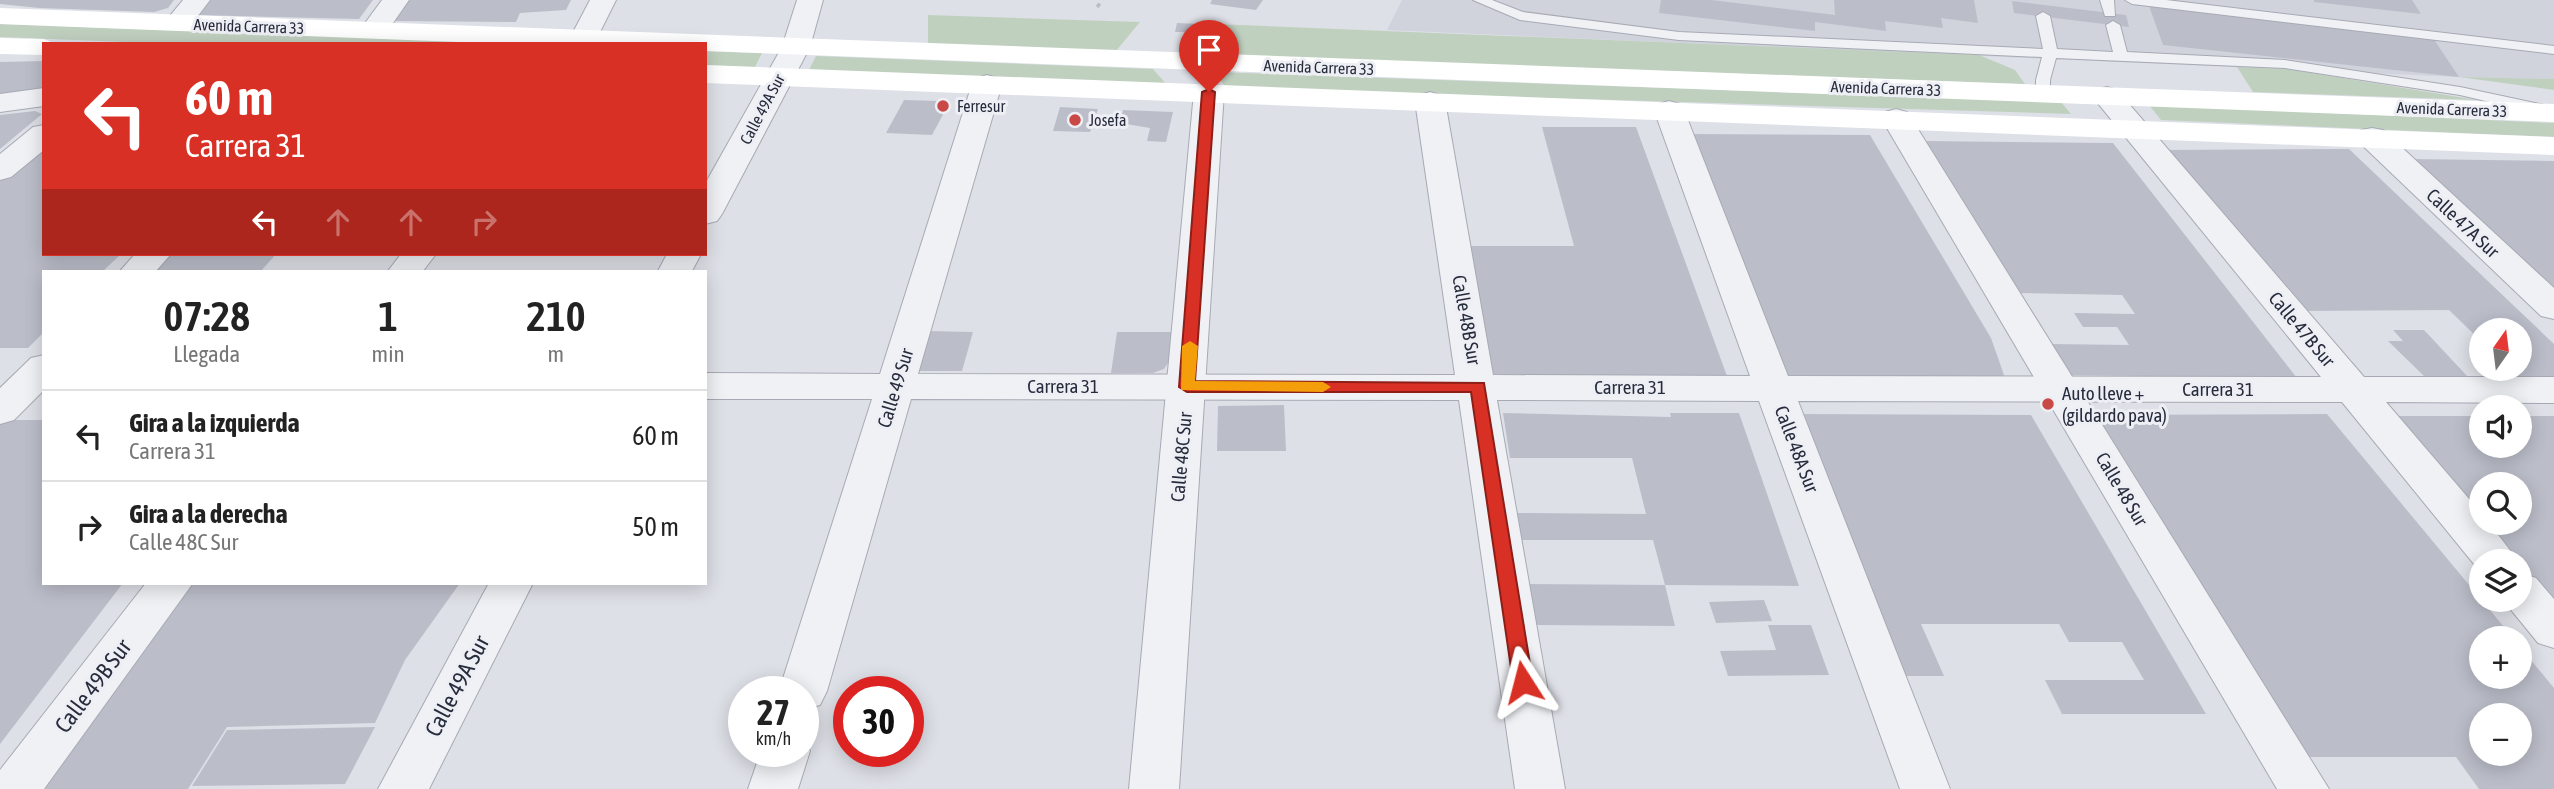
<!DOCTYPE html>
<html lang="es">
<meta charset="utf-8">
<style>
body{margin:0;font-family:"Asap Condensed",sans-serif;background:#f6f6f6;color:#222;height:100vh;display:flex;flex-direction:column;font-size:26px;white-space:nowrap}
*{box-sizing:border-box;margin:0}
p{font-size:23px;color:#767676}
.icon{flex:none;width:38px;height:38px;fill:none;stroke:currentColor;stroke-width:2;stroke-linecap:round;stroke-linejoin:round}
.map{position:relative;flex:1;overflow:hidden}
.side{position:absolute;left:42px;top:270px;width:665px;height:315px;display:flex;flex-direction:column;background:#fff;border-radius:0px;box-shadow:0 4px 18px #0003}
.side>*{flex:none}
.top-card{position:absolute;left:42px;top:42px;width:665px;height:214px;border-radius:0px;box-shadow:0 4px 18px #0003;background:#d93025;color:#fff;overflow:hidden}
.needle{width:46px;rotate:14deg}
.fabs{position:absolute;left:2469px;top:318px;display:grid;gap:14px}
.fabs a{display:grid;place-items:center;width:63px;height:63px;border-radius:50%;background:#fff;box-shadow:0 4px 18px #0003;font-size:35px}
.speed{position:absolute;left:728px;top:676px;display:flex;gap:14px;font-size:35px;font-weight:700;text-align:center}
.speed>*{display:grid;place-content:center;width:91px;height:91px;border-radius:50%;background:#fff;box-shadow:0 4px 18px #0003;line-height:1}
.speed small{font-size:18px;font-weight:400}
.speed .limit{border:10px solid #d22;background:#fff;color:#111}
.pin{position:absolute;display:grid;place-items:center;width:60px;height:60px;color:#fff;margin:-72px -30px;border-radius:50% 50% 50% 0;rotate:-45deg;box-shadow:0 0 7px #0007}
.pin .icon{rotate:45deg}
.me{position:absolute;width:77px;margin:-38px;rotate:351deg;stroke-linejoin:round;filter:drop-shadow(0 0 5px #0008)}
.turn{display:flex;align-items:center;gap:24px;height:147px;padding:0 28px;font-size:32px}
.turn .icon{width:91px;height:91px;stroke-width:2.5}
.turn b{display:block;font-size:49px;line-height:60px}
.lanes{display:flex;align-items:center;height:66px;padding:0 28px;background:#0003;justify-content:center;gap:35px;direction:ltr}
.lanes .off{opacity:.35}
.eta{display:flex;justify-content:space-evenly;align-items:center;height:119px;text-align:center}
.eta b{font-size:42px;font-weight:600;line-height:49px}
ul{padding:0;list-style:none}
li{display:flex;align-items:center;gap:21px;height:91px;padding:0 28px;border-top:2px solid #e0e0e0}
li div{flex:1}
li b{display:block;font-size:26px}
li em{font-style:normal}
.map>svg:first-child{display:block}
.built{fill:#d0d2dc}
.green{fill:#c0d0bf}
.building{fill:#bbbec9;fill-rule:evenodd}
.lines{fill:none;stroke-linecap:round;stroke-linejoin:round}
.service-casing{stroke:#a7aab4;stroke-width:2}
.minor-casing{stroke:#a7aab4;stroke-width:2}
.tertiary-casing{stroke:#a7aab4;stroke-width:2}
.path{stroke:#bcbec5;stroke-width:3.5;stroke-dasharray:4.5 4.5;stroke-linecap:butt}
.service{fill:#f0f1f5;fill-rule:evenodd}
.minor{fill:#f0f1f5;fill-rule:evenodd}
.tertiary{fill:#f0f1f5;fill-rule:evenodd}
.secondary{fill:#fff;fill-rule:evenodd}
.route{fill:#d93025;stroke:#8d1f18;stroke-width:2}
.slow{fill:#f59e0b}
.poi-dot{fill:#c94946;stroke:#edeff4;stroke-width:2.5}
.labels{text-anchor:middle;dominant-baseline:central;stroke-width:6;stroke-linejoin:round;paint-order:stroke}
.far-street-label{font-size:16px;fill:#272c3d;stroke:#edeff4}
.far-poi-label{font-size:16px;fill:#272c3d;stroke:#edeff4;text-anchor:start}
.street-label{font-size:19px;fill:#272c3d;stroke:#edeff4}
.poi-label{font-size:19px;fill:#272c3d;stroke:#edeff4;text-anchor:start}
.near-street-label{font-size:23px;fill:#272c3d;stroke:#edeff4}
</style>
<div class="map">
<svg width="2554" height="789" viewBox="0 0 2554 789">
<rect width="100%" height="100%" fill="#dee0e7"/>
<polygon class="built" points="1402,0 2554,0 2554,79 2459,77 1387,30"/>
<g class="green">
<polygon points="928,15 1140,22 1116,51 928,45"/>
<polygon points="0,24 546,44 177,44 0,37"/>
<polygon points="1214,24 1979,55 2015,70 2025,84 1187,54"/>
<polygon points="705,51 762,53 755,67 705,65"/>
<polygon points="816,56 1153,69 1167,85 808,72"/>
<polygon points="2237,67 2288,69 2477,100 2253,92"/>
<polygon points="1215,72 2061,102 2071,114 1226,88"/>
<polygon points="2459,77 2554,79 2554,90"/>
<polygon points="2149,105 2554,123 2554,137 2161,120"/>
</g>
<g class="building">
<polygon points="0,0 174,0 168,8 154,12 39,8 0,4"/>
<polygon points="209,0 373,0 359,19 198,15"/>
<polygon points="406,0 571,0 566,10 520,13 516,22 391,21"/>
<polygon points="1212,0 1263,0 1256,10 1210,4"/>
<polygon points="1661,0 1711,0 1835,15 1834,0 1974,0 1978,23 1941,18 1943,28 1885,21 1886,31 1815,22 1815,31 1659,13"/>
<polygon points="2314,0 2412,0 2421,14 2314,2"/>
<polygon points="2012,1 2126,15 2129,27 2014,13"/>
<polygon points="2149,6 2433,38 2459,77 2163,45"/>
<polygon points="1177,23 1198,24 1195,32 1175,32"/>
<polygon points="44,61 44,92 0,98 0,62"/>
<polygon points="904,100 938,101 946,109 932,135 886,133"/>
<polygon points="1060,107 1098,109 1090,132 1053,131"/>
<polygon points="1123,110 1173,112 1166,142 1147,141 1150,128 1120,123"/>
<polygon points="35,111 42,114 0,149 0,115"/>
<polygon points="1542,127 1636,127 1727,376 1494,377 1470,246 1574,246"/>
<polygon points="1685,134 1870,135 1991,338 2004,375 1999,378 1783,379"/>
<polygon points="1926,141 2113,143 2297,378 2069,375 2051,344 2129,345 2117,327 2083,327 2074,313 2135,314 2122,295 2019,293"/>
<polygon points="44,142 44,254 121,254 103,271 44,271 44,332 28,348 0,348 0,180"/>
<polygon points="2349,149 2554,344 2554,377 2517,377 2509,369 2520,369 2520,331 2482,331 2482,342 2449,310 2301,311 2160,150"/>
<polygon points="2411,159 2554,161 2554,297"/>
<polygon points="172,254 276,254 261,271 155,271"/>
<polygon points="2393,330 2424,330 2468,377 2425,377 2388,341 2403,341"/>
<polygon points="928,331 973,332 962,371 916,371"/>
<polygon points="1117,332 1172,332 1170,360 1164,369 1153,373 1111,373"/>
<polygon points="1284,405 1286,451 1217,451 1218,406"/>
<polygon points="1503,413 1671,417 1670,413 1739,413 1799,586 1665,585 1653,540 1520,540 1515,513 1646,514 1632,458 1510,458"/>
<polygon points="1795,414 2031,415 2206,714 2062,714 2045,680 2144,680 2122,642 2069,642 2059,624 1921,624 1944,676 1901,676"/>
<path d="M 2327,414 L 2514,639 L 2482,639 L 2482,677 L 2520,677 L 2520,647 L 2554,688 L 2554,789 L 2479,789 L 2456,757 L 2302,757 L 2087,415 ZM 2482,716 L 2520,716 L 2520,754 L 2482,754 Z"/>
<path d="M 2385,416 L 2482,416 L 2482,446 L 2520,446 L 2520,416 L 2554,416 L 2554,613 L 2520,574 L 2520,562 L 2510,562 ZM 2482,485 L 2520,485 L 2520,523 L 2482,523 Z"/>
<polygon points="3,420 44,420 44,583 123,583 0,744 0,423"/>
<polygon points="188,583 460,583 405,660 375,723 227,727 188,789 45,789"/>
<polygon points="1527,584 1665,585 1675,626 1534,625"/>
<polygon points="1764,600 1772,621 1716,623 1709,602"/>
<polygon points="1768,625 1811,625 1829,675 1728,676 1720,651 1776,650"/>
<polygon points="375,727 345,784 192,786 227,730"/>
</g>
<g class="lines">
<g class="service-casing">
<g id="service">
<polygon points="1473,0 1492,0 1523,12 1679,32 2043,49 2036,16 2043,12 2050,16 2057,49 2113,52 2106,25 2113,21 2120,25 2127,52 2285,60 2460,87 2554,107 2554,117 2460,95 2285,68 2056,58 2050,80 2050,94 2043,98 2036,94 2036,80 2042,57 1679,40 1520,20"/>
<polygon points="2100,0 2114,0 2115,16 2105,16"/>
<polygon points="2125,0 2166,0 2554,46 2554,54 2132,4"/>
</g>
</g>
<g class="minor-casing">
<g id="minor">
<polygon points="183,0 210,0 188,29 168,29 164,23"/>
<polygon points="382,0 409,0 384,36 364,36 360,30"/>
<polygon points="590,0 616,0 594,44 574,44 570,38"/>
<polygon points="797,0 823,0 810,47 722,214 717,221 705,224 705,184 782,47"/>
<polygon points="987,75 997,78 1002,84 918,374 1455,375 1415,101 1420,95 1430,92 1440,95 1445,101 1493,375 1750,376 1654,110 1658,104 1669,101 1680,104 1684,110 1788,376 2321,377 2092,96 2097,90 2107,87 2117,90 2364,377 2554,377 2554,403 2386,402 2482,514 2482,523 2489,523 2519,562 2482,562 2482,574 2342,402 1798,401 1950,789 1900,789 1759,401 1497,400 1565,789 1515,789 1459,400 911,399 827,691 820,705 803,710 803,691 779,691 872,399 705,399 705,373 880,374 972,84 977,78"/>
<polygon points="44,88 44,106 0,112 0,94"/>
<polygon points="44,125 44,150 11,177 0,180 0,154 33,127"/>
<polygon points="2372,128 2383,130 2554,288 2554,319 2541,316 2361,144 2357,137 2361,130"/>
<polygon points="135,254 171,254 156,271 120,271"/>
<polygon points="401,254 436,254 423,271 388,271"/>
<polygon points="667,254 701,254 692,271 658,271"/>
<polygon points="44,355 44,390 14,420 0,424 0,388 31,358"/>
<polygon points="2520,573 2536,578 2554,599 2554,648 2538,643 2503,600 2520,600"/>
<polygon points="146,583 193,583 44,789 0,789 0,770"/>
<polygon points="489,583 533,583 429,789 378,789"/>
<polygon points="803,738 810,751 798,789 748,789 761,751 803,751"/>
</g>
</g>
<g class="tertiary-casing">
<g id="tertiary">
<polygon points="1209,83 1219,86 1224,92 1179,789 1129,789 1194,92 1199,86"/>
<polygon points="1896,109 1907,112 1911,118 2329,789 2277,789 1881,118 1885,112"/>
</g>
</g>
<polyline class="path" points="1097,7 1103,0"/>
<use href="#service" class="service"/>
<use href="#minor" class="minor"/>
<use href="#tertiary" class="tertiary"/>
<g class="secondary">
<polygon points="0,8 2554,104 2554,122 705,51 705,44 512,44 0,24"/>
<polygon points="0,38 44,39 56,44 44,44 44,55 0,54"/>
<polygon points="705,65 2554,137 2554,155 705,83"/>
</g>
</g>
<polygon class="route" points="1209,89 1215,92 1195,381 1484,383 1533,682 1530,687 1516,687 1513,682 1471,392 1187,392 1179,387 1202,92"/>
<polygon class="slow" points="1190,341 1198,346 1195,381 1323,382 1331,387 1323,392 1181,390 1182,346"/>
<g class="poi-dot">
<circle cx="943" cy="106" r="7"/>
<circle cx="1075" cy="120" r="7"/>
<circle cx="2048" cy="404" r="7"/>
</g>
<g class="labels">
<g class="far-street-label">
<text transform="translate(249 26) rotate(2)">Avenida Carrera 33</text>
<text transform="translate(1319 67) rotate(2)">Avenida Carrera 33</text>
<text transform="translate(1886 88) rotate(2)">Avenida Carrera 33</text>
<text transform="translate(762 109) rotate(-62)">Calle 49A Sur</text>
<text transform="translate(2452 109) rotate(2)">Avenida Carrera 33</text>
</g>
<g class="far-poi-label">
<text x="957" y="106">Ferresur</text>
<text x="1089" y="120">Josefa</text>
</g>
<g class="street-label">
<text transform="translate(2463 223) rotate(43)">Calle 47A Sur</text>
<text transform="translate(1467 320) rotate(80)">Calle 48B Sur</text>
<text transform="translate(2302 329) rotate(50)">Calle 47B Sur</text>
<text x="1063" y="386">Carrera 31</text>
<text x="1630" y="387">Carrera 31</text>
<text transform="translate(895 388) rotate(-73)">Calle 49 Sur</text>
<text x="2218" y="389">Carrera 31</text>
<text transform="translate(1797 449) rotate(69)">Calle 48A Sur</text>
<text transform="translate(1181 457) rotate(-85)">Calle 48C Sur</text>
<text transform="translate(2122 489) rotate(59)">Calle 48 Sur</text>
</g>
<g class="poi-label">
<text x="2062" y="393">Auto lleve +<tspan x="2062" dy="22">(gildardo pava)</tspan></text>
</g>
<g class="near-street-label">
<text transform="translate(93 686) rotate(-53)">Calle 49B Sur</text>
<text transform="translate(457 686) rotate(-62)">Calle 49A Sur</text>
</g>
</g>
</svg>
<div class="fabs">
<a><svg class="needle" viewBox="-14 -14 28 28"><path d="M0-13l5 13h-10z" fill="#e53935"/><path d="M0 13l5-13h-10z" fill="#767676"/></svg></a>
<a><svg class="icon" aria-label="sound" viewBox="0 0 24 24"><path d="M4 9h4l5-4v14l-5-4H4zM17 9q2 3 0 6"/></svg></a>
<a><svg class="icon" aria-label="search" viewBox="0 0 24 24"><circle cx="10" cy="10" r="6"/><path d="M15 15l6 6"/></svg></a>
<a><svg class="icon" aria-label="layers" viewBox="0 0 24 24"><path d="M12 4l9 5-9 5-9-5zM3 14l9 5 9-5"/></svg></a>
<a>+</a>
<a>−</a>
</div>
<div class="speed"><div>27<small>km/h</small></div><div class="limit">30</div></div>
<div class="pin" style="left:1209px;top:92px;background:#d93025"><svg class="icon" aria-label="arrive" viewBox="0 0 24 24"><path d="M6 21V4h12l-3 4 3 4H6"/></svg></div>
<svg class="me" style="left:1523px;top:682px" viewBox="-20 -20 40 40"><path d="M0-17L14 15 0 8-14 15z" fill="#d93025" stroke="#fff" stroke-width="4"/></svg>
<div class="top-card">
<div class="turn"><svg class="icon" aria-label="left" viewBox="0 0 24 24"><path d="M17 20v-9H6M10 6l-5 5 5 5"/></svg><div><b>60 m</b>Carrera 31</div></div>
<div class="lanes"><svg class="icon" aria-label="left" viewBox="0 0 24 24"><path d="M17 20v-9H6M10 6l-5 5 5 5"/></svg><svg class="icon off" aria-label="ahead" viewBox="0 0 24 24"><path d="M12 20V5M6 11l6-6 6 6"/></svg><svg class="icon off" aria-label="ahead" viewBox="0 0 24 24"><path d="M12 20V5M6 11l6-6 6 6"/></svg><svg class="icon off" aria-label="right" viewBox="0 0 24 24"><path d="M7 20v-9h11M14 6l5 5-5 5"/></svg></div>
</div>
<section class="side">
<div class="eta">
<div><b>07:28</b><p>Llegada</p></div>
<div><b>1</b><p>min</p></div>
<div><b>210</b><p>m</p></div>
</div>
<ul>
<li><svg class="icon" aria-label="left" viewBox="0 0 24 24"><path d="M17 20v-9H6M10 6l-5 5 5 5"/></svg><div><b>Gira a la izquierda</b><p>Carrera 31</p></div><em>60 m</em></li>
<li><svg class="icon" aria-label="right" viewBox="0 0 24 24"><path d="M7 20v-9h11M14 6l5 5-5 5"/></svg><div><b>Gira a la derecha</b><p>Calle 48C Sur</p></div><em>50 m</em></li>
</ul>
</section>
</div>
